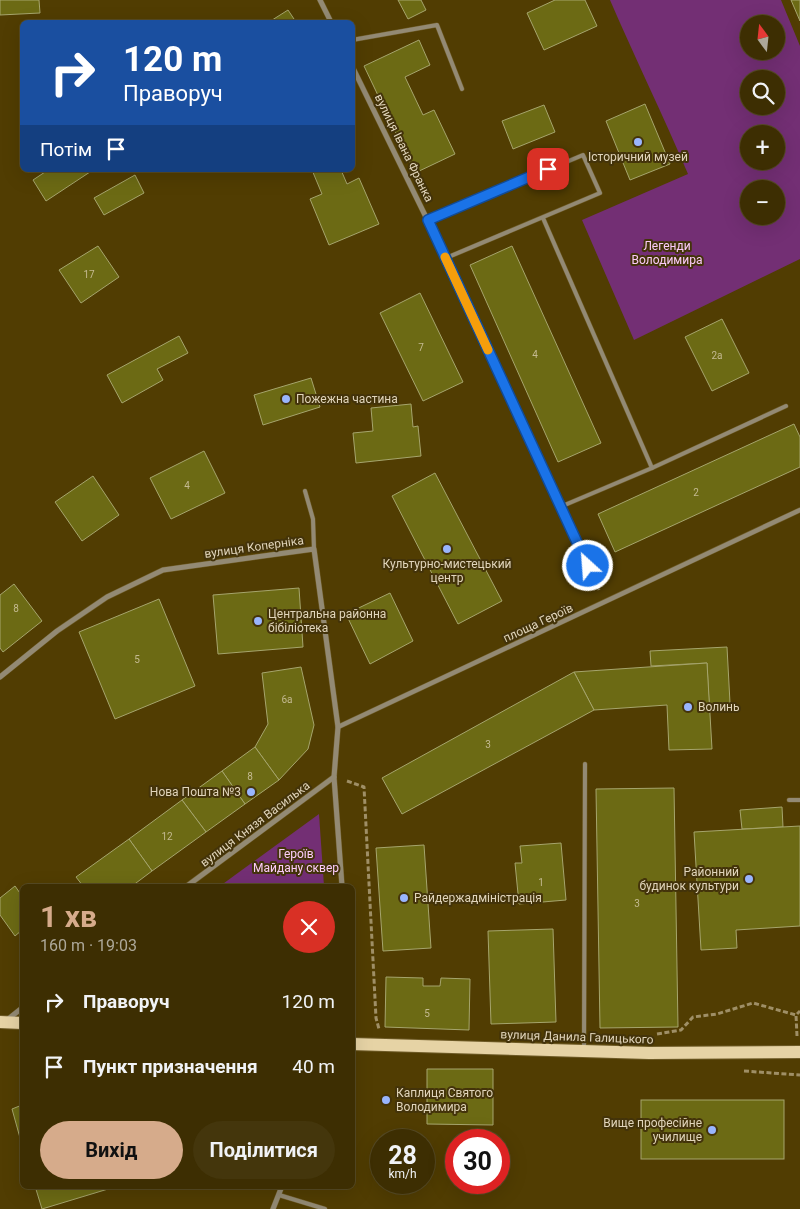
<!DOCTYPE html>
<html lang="uk">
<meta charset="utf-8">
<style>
body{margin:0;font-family:Roboto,sans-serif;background:#44360c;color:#f1f3f6;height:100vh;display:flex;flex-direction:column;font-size:19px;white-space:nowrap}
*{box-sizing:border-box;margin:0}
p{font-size:16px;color:#ada899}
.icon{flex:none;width:28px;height:28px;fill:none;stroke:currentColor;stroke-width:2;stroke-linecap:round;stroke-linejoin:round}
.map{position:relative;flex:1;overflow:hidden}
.sheet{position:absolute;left:20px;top:884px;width:335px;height:305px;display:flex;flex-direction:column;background:#3d2e02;border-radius:8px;box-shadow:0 5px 20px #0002,0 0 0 1px #564a24}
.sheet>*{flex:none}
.top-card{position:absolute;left:20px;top:20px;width:335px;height:152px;border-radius:8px;box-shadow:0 5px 20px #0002,0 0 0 1px #564a24;background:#1a4fa0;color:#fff;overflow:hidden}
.needle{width:32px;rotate:345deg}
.buttons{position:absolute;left:740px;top:15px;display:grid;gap:10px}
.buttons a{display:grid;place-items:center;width:45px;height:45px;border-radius:50%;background:#3d2e02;box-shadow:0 5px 20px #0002,0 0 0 1px #564a24;font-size:25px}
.speed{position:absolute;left:370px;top:1129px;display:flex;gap:10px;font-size:25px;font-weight:700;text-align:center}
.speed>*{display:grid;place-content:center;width:65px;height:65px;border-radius:50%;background:#3d2e02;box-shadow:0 5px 20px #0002,0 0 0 1px #564a24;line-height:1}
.speed small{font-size:12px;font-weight:400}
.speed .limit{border:8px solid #d22;background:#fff;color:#111}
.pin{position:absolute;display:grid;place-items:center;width:42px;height:42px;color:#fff;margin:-21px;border-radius:10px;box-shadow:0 2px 8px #0006}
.me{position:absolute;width:55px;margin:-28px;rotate:334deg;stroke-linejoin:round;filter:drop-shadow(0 0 4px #0008)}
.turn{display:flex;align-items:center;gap:18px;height:105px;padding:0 20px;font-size:22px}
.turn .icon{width:65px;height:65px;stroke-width:2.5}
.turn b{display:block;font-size:35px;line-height:42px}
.then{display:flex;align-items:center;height:48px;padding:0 20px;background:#0003;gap:10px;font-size:19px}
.round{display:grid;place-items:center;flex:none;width:52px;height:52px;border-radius:26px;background:#44360c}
.headline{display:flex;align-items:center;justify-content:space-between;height:85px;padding:0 20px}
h1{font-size:30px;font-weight:700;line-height:38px;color:#d6ab8b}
.button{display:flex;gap:10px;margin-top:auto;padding:10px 20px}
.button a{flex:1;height:58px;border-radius:30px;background:#d6ab8b;color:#111;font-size:20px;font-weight:700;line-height:58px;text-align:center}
.button a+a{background:#44360c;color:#f1f3f6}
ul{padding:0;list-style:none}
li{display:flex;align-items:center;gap:15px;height:65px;padding:0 20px}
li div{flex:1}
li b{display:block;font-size:19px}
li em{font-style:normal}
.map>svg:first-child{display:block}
.green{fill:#732f74;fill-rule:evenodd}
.building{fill:#6c6a14;stroke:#a6a56d}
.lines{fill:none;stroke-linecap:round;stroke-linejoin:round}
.service-casing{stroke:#6e5b27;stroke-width:5}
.pedestrian-casing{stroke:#6e5b27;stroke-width:5.5}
.minor-casing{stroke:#6e5b27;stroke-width:6}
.primary-casing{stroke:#6e5b27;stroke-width:14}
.path{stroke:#9f8f66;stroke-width:3;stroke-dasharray:5 2.5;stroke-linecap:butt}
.service{stroke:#938a74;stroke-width:4}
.pedestrian{stroke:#938a74;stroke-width:4.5}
.minor{stroke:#938a74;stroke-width:5}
.primary{stroke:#e6d3a5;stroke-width:12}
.route-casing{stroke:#114b97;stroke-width:12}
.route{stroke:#1a73e8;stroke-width:9}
.slow{stroke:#f59e0b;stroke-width:9}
.poi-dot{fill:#99b5fd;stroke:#43330a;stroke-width:2}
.labels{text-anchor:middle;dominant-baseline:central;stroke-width:4;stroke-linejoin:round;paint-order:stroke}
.number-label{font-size:10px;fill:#c4ba91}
.street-label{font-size:12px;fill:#e1d5bb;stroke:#43330a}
.poi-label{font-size:12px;fill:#e1d5bb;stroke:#43330a;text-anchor:start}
.park-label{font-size:12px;fill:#fcccfa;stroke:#43330a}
</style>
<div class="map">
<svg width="800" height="1209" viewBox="0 0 800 1209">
<rect width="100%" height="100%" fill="#513d02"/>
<g class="green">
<path d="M 610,0 L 781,0 L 800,46 L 800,259 L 634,340 L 582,220 L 688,174 C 663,115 635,58 610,0 ZM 749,24 L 776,24 L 776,51 L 749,51 ZM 749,79 L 776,79 L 776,106 L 749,106 ZM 749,134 L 776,134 L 776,161 L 749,161 ZM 749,189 L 776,189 L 776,216 L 749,216 Z"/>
<polygon points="319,814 324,886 220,886"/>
</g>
<g class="building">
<polygon points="0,0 39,0 40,13 0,15"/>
<polygon points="398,0 421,0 426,10 408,19"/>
<polygon points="555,0 585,0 597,26 544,50 527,13"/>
<polygon points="791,0 800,0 800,21"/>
<polygon points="288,10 296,22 269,22"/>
<polygon points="419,40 430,65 405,77 423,115 434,110 455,154 415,173 364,66"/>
<polygon points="645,104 670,164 630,180 606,121"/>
<polygon points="544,105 555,132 513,149 502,121"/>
<polygon points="48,170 93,170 46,201 33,180"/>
<polygon points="312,170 341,170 347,184 359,178 379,224 329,245 310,199 322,194"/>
<polygon points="135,175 144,193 104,215 94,198"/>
<polygon points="98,246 119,277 81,303 59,270"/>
<polygon points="512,246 601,443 558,462 470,265"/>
<polygon points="420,293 463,382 423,401 380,313"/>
<polygon points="722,319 749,373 712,391 685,337"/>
<polygon points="179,336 188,353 157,369 163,380 122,403 107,375"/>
<polygon points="311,378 320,407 263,425 254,395"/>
<polygon points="411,404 413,427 418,426 421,456 356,463 353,433 373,431 371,408"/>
<polygon points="794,424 800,437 800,467 615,552 598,514"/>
<polygon points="204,451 225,493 171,519 150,478"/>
<polygon points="435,473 502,601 458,624 392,496"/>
<polygon points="93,476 119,515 82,541 55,502"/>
<polygon points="14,584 42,621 3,652 0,648 0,595"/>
<polygon points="299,588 303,647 218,654 213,595"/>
<polygon points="390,593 413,641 370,664 346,614"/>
<polygon points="159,599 195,686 115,719 79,632"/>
<polygon points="727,647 730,703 709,704 707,663 651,666 650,651"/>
<polygon points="707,663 712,749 669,750 667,705 594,710 574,672"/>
<polygon points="301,667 314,725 308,749 279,780 255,747 268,724 262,673"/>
<polygon points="574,672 594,710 402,814 382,778"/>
<polygon points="255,747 279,780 245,804 222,771"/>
<polygon points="222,771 245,804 206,832 182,800"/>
<polygon points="674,788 678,1027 600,1028 596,789"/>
<polygon points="182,800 206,832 152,871 129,839"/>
<polygon points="782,807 783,827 742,829 740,810"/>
<polygon points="800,826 800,926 736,930 737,948 701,950 694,832"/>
<polygon points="129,839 152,871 132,886 83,886 76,877"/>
<polygon points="561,843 566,900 519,904 515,863 522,863 520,846"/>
<polygon points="424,845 431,948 383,951 376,848"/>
<polygon points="15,886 22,896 22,930 15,936 0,915 0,898"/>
<polygon points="553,929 556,1022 491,1024 488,931"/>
<polygon points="386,977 423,978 423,986 440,986 441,978 470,979 469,1030 385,1027"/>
<polygon points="427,1069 493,1069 493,1125 427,1124"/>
<rect x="641" y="1100" width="143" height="59"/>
<polygon points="22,1105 22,1145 12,1109"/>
<polygon points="35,1186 118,1186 42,1209"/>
</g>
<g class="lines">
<g class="service-casing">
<g id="service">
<polyline points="352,40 437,25 462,89"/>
<polyline points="543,218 652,468"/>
<polyline points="428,220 583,155 600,193 446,258"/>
<polyline points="305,491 313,519 314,549"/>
<polyline points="560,507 652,468 786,406"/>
<polyline points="789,800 800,800"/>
<polyline points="584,1048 585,764"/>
<polyline points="279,1195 325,1209"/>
</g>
</g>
<g class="pedestrian-casing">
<polyline id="pedestrian" points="338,727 800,510"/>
</g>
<g class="minor-casing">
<g id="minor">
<polyline points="320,0 331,22"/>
<polyline points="352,66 446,258 588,566"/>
<polyline points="0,677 57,631 107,597 163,570 314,549 338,727 334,777 342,886"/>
<polyline points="187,886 334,777"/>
<polyline points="7,1020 22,1008"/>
<polyline points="273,1209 282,1186"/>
</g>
</g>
<g class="primary-casing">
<g id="primary">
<polyline points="0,1022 22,1023"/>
<polyline points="352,1044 649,1053 800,1052"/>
</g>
</g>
<g class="path">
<polyline points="593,575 599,590"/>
<polyline points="347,781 364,787 376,1018 379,1029"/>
<polyline points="657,1034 681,1030 693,1017 717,1014 753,1003 796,1015"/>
<polyline points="797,1036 796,1015 800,1011"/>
<polyline points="744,1071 800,1075"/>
</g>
<use href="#service" class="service"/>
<use href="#pedestrian" class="pedestrian"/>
<use href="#minor" class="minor"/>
<use href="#primary" class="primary"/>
</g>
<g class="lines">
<g class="route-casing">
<polyline id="route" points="548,169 428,220 588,566"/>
</g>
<use href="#route" class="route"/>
<polyline class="slow" points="445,257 488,350"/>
</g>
<g class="poi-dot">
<circle cx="638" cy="142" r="5"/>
<circle cx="286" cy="399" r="5"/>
<circle cx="447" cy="549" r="5"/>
<circle cx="258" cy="621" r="5"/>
<circle cx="688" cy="707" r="5"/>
<circle cx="251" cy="792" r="5"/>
<circle cx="749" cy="879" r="5"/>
<circle cx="404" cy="898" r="5"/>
<circle cx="386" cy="1100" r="5"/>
<circle cx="712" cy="1130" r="5"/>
</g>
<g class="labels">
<g class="number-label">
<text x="89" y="274">17</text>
<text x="421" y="347">7</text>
<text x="535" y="354">4</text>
<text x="717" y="355">2а</text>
<text x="187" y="485">4</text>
<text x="696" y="492">2</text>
<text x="16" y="608">8</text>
<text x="137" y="659">5</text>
<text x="287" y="699">6а</text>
<text x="488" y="744">3</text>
<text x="250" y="776">8</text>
<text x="167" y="836">12</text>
<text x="541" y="882">1</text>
<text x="637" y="903">3</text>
<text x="427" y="1013">5</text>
</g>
<g class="street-label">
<text transform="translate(404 148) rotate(64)">вулиця Івана Франка</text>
<text transform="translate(254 547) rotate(-8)">вулиця Коперніка</text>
<text transform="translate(538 623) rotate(-25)">площа Героїв</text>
<text transform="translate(255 824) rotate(-37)">вулиця Князя Василька</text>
<text transform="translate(577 1037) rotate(2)">вулиця Данила Галицького</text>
</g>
<g class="poi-label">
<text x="638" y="157" text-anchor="middle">Історичний музей</text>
<text x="296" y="399">Пожежна частина</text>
<text x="447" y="564" text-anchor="middle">Культурно-мистецький<tspan x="447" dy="14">центр</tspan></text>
<text x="268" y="614">Центральна районна<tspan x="268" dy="14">бібіліотека</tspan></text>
<text x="698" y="707">Волинь</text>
<text x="241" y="792" text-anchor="end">Нова Пошта №3</text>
<text x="739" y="872" text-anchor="end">Районний<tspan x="739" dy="14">будинок культури</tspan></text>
<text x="414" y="898">Райдержадміністрація</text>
<text x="396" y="1093">Каплиця Святого<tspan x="396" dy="14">Володимира</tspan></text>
<text x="702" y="1123" text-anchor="end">Вище професійне<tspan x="702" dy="14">училище</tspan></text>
</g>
<g class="park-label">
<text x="667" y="246">Легенди<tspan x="667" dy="14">Володимира</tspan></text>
<text x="296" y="854">Героїв<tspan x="296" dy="14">Майдану сквер</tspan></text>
</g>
</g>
</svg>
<div class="buttons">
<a><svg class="needle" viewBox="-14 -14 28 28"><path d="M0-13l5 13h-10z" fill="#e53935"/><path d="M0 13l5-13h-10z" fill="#ada899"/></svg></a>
<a><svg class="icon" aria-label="search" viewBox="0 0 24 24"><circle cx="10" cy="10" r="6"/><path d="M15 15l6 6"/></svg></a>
<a>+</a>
<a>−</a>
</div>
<div class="speed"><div>28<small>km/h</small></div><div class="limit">30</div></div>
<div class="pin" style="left:548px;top:169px;background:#d93025"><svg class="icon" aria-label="arrive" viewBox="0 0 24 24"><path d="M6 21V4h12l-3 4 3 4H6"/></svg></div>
<svg class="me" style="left:588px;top:566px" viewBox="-20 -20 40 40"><circle r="17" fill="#1a73e8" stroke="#fff" stroke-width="3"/><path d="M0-11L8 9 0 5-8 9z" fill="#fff"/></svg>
<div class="top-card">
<div class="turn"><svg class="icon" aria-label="right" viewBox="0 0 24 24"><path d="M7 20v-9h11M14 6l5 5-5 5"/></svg><div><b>120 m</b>Праворуч</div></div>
<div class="then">Потім<svg class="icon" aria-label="arrive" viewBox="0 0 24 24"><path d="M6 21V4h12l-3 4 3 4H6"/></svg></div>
</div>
<section class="sheet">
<div class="headline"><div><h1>1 хв</h1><p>160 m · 19:03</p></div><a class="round" style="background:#d93025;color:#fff"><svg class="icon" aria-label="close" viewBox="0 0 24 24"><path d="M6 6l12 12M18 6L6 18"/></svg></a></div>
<ul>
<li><svg class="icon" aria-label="right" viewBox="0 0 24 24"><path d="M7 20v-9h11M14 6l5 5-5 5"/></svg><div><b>Праворуч</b></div><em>120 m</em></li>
<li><svg class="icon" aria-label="arrive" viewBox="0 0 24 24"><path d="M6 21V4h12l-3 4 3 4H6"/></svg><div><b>Пункт призначення</b></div><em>40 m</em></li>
</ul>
<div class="button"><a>Вихід</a><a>Поділитися</a></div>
</section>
</div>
